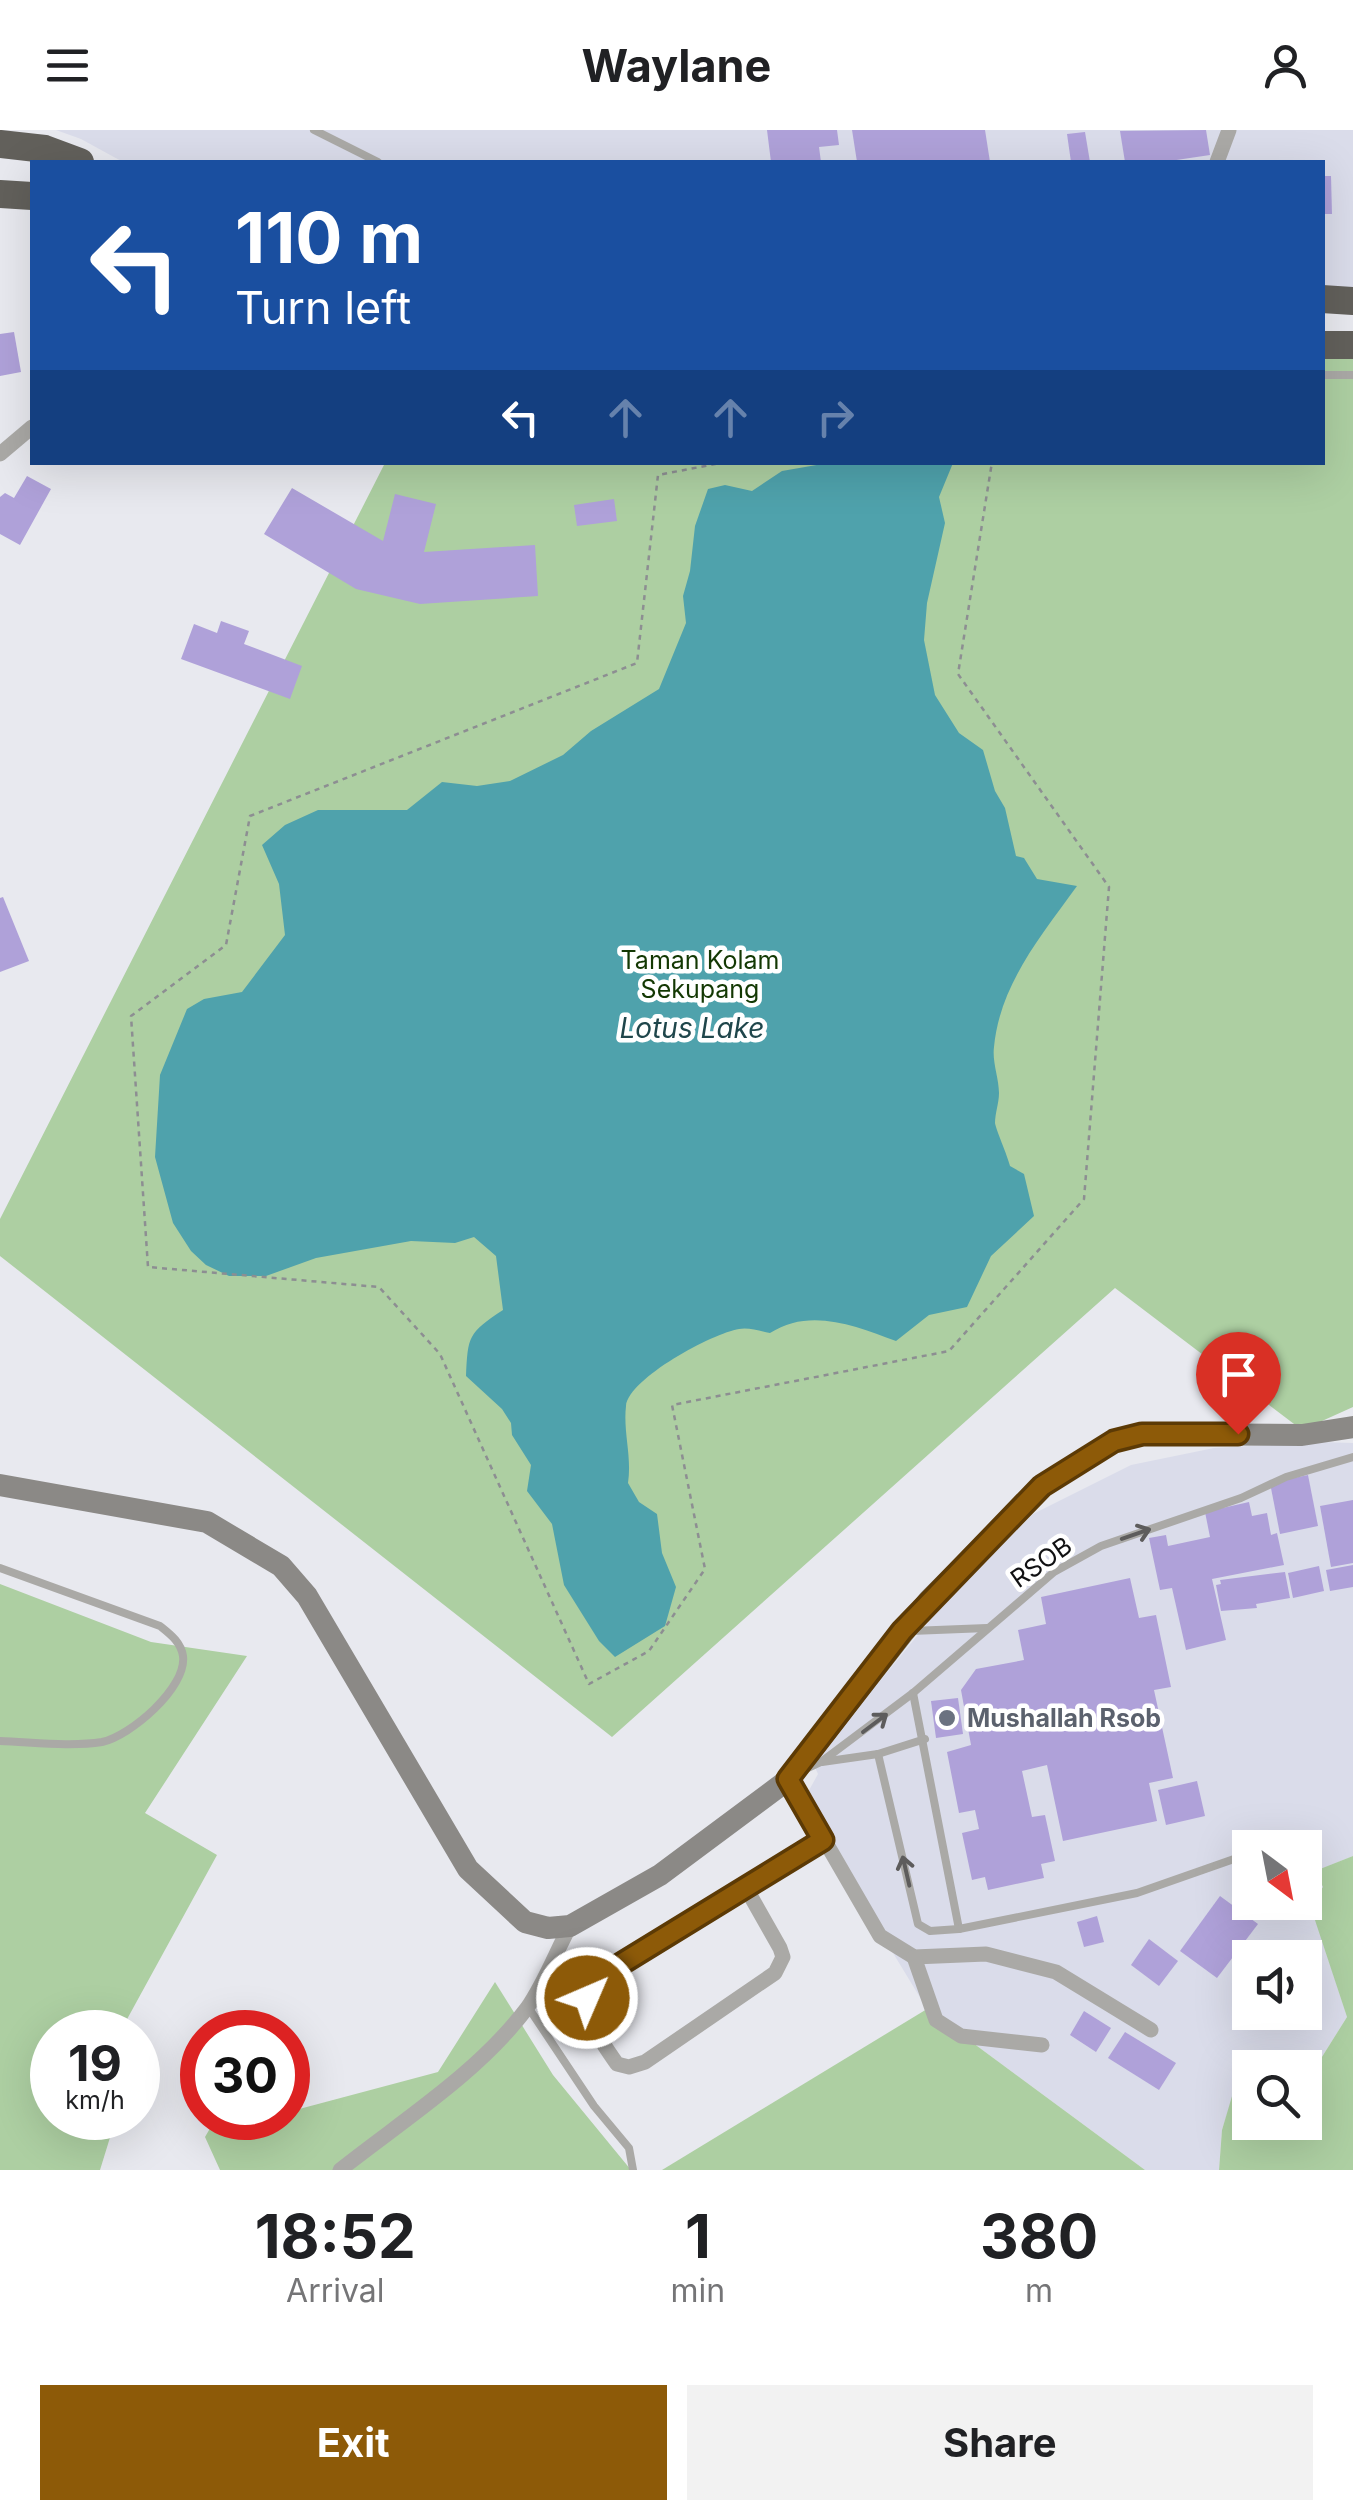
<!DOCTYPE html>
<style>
body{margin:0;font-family:Inter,sans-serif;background:#f2f2f2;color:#202124;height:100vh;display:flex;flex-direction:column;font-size:38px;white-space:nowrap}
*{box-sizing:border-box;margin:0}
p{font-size:32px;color:#757577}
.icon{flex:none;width:55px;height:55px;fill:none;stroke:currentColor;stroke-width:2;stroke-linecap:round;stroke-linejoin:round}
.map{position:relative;height:2040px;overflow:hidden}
.side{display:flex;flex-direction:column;background:#fff;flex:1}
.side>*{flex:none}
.banner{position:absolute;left:30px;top:30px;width:1295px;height:305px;border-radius:0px;box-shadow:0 10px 40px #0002;background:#1a4fa0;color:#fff;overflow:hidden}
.needle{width:65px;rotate:148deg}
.fabs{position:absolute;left:1232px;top:1700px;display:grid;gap:20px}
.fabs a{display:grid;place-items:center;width:90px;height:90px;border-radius:0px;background:#fff;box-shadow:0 10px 40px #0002;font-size:50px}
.speed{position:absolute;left:30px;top:1880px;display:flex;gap:20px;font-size:50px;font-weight:700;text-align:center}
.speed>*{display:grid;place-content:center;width:130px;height:130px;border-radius:50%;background:#fff;box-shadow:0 10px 40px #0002;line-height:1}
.speed small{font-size:25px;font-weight:400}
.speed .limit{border:15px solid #d22;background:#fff;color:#111}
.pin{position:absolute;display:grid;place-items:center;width:85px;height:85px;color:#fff;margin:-102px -42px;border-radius:50% 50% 50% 0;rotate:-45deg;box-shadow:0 0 10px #0007}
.pin .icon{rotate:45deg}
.me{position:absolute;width:110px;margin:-55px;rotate:45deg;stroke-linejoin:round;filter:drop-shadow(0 0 8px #0008)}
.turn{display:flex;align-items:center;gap:35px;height:210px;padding:0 40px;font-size:45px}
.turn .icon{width:130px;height:130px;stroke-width:2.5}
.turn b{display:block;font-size:70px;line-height:85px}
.lanes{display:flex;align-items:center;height:95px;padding:0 40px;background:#0003;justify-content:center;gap:50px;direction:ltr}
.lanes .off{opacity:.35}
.eta{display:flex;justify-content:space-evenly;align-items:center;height:170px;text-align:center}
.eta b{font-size:60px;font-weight:700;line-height:70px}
.button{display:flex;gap:20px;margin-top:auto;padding:20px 40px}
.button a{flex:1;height:115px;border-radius:0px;background:#8d5a08;color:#fff;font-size:40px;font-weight:700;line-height:115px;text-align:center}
.button a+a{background:#f2f2f2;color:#202124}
header{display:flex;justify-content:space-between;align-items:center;height:130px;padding:0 40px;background:#fff;font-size:45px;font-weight:700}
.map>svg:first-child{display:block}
.built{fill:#dadcea;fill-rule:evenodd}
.green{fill:#adcfa2}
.water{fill:#4fa2ac}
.building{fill:#afa1d9}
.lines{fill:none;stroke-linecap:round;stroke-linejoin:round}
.path{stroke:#8d8e92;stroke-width:2.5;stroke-dasharray:5 5;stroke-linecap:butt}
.lane{stroke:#aaa9a6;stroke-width:8}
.street{stroke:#aaa9a6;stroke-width:15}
.secondary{stroke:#8b8986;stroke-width:22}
.highway{stroke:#62605b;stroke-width:28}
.oneway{stroke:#5d5c5c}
.route-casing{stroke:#5c3a05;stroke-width:25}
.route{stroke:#8d5a08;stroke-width:18}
.worship-dot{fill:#6b7280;stroke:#fff;stroke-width:4}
.labels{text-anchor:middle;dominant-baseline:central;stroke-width:9;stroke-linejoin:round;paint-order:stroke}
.park-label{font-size:25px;fill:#133803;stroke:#fff}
.street-label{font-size:25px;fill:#101012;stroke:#fff}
.worship-label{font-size:25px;font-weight:bold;fill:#5b616d;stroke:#fff;text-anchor:start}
.water-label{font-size:28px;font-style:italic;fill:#1f464b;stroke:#fff}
</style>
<header><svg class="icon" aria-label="menu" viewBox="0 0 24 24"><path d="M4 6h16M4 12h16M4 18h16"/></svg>Waylane<svg class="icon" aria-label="person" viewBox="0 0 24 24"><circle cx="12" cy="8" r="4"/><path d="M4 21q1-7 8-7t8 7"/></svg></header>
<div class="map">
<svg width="1353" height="2040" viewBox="0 0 1353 2040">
<rect width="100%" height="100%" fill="#e8e9ef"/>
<g class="built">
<polygon points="56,0 1353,0 1353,160 1323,160 1322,32 123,32 81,9"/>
<path d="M 1321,1312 L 1353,1313 L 1353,1726 L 1316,1741 L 1324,1757 L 1311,1775 L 1347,1887 L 1305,1954 L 1305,1938 L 1250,1938 L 1250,1966 L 1236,1956 L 1222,2000 L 1219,2040 L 1145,2040 L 927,1879 L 802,1673 L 818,1644 L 813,1633 L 944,1473 L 1033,1384 L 1131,1335 L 1214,1318 ZM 1250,1718 L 1305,1718 L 1305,1772 L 1250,1772 ZM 1250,1828 L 1305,1828 L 1305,1882 L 1250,1882 Z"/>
</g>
<g class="green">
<polygon points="1323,215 1353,215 1353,1277 1302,1300 1115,1158 612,1607 0,1126 0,1089 385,333 1322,332"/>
<polygon points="0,1454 151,1512 247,1526 145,1683 217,1725 120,1902 52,1902 52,1988 116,1988 100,2040 0,2040"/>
<polygon points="1353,1726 1353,2040 1219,2040 1222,2000 1235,1956 1250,1966 1250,1992 1305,1992 1305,1954 1347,1887 1310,1775 1323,1757 1315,1741"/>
<polygon points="495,1852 553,1945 631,2040 220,2040 205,2007 216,1988 288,1988 288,1982 438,1942"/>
<polygon points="927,1879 1145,2040 662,2040"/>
</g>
<path class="water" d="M 828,333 L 953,333 L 939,367 L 945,393 L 927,473 L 924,510 L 935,565 L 959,603 L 983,620 L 995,661 L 1005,678 L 1016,726 L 1024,728 L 1037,749 L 1077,756 C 1041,806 1000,854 994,917 C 992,932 999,948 999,963 C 999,973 995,983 995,993 C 996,1000 1007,1024 1010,1036 L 1024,1044 L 1034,1086 L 991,1126 L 967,1177 L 929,1185 L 896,1211 C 856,1196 810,1177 770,1203 C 760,1201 748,1197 739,1199 C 713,1203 629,1248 626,1276 C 623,1302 632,1326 628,1353 L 639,1372 L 657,1384 L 662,1423 L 676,1457 L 665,1496 L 615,1527 L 599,1511 L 564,1455 L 552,1394 L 527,1361 L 531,1335 L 512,1305 L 511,1293 L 502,1279 L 466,1246 C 468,1206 468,1203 503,1180 L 496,1126 L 474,1107 L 455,1113 L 411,1111 L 316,1128 L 266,1146 L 229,1146 L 206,1135 L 191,1121 L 173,1093 L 155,1027 L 160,945 L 187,879 L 204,869 L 242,862 L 285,805 L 279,754 L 262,715 L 285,695 L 318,680 L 407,680 L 442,652 L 477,656 L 510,651 L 563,625 L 591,601 L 659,559 L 686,493 L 683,466 L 690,441 L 695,396 L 708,359 L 725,355 L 752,361 L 782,341 Z"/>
<g class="building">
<polygon points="767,0 837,0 839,15 819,17 821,32 771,32"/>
<polygon points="852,0 985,0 990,32 857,32"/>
<polygon points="1206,0 1210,25 1163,32 1125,32 1120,1"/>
<polygon points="1085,2 1090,32 1071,32 1067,4"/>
<polygon points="1322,46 1331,46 1332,84 1322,84"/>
<polygon points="14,202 21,242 0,246 0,204"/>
<polygon points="27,346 51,359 20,415 0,404 0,367 5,363 14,368"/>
<polygon points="292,358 383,411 395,364 436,374 424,422 535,415 538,466 420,474 356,459 264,404"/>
<polygon points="614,369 617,391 577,396 574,375"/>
<polygon points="221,491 249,501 244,514 302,536 290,569 181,529 194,494 217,503"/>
<polygon points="3,767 29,831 0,842 0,768"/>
<polygon points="1308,1345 1318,1396 1280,1404 1270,1353"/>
<polygon points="1353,1370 1353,1433 1331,1437 1320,1376"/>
<polygon points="1249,1372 1252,1386 1267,1383 1271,1405 1277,1403 1284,1435 1212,1449 1226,1510 1186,1520 1172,1458 1160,1460 1149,1408 1166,1405 1168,1416 1210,1407 1205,1382"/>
<polygon points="1353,1435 1353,1457 1330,1461 1326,1440"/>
<polygon points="1319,1436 1324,1461 1293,1468 1288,1443"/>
<polygon points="1285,1442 1290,1468 1256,1474 1257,1478 1221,1481 1216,1455 1221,1454 1220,1450"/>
<polygon points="1130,1448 1139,1488 1156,1485 1171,1557 1154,1560 1173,1648 1149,1653 1157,1691 1063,1711 1047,1635 1022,1641 1032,1687 1045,1685 1055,1731 1041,1734 1044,1748 988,1760 985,1747 972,1750 962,1703 979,1699 975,1680 959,1683 947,1622 971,1615 961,1560 976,1539 1024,1530 1018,1500 1046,1494 1041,1467"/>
<polygon points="958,1568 963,1604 936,1608 931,1571"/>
<polygon points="1197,1651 1205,1686 1166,1695 1158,1660"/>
<polygon points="1220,1766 1258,1794 1217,1848 1180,1821"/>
<polygon points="1097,1786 1104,1812 1084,1817 1077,1792"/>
<polygon points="1149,1809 1178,1831 1159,1856 1131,1835"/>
<polygon points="1084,1881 1111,1898 1096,1922 1070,1905"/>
<polygon points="1125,1902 1176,1933 1159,1960 1108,1928"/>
</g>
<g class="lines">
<polyline class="path" points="726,332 658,345 637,533 250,686 226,815 131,886 148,1137 379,1157 440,1224 589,1554 649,1521 705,1439 672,1275 949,1221 1084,1069 1109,757 958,544 992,332"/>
<g class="lane">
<polyline points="314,0 378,32"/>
<polyline points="1322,245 1353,245"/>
<path d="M 0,1438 L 160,1496 C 170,1504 181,1512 183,1526 C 187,1558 130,1606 102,1612 C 70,1617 32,1612 0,1611"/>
<polyline points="911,1501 987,1498"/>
<polyline points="913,1563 959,1799"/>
<polyline points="878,1624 918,1794 930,1801 959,1799 1137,1763 1234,1729"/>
<polyline points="822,1632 878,1624 925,1609"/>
<polyline points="806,1639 821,1632 913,1563 1054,1442 1101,1416 1241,1368 1286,1347 1353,1327"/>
<polyline points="528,1877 594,1976 629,2018 633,2040"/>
</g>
<g class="street">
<polyline points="1217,32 1229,0"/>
<polyline points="0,324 32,297"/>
<polyline points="789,1649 880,1806 914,1827 986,1824 1056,1842 1151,1900"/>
<path d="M 746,1758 L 780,1818 L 783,1827 L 775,1843 L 645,1932 L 629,1937 L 617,1934 C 599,1908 575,1877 598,1848 L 823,1710"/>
<polyline points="914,1827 936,1890 961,1906 1042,1915"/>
<path d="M 340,2040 C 403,1990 478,1943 527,1878 C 544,1854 556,1822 570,1796"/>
</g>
<polyline class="secondary" points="0,1355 207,1392 281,1436 307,1466 468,1739 525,1792 548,1798 570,1796 660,1745 789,1649 929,1470 1043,1356 1086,1328 1114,1311 1142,1304 1302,1305 1353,1297"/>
<g class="highway">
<polyline points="0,14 45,19 80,32"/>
<polyline points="0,64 32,66"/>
<polyline points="1322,169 1353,171"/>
<polyline points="1322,215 1353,215"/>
</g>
</g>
<defs><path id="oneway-shaft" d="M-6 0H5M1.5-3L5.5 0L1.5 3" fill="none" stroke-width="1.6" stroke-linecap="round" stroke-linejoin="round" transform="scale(2.5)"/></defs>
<g class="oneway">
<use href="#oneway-shaft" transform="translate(1136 1404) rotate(-19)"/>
<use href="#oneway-shaft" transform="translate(875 1593) rotate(-37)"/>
<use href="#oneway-shaft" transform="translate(906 1741) rotate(-103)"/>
</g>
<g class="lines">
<g class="route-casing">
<polyline id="route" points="587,1868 598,1848 823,1710 788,1649 902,1501 1042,1356 1114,1311 1142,1304 1238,1304"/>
</g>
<use href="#route" class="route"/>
</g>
<circle class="worship-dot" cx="947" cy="1588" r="10"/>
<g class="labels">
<g class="park-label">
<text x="700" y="830">Taman Kolam<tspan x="700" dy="29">Sekupang</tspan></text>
</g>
<g class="street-label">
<text transform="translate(1041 1432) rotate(-35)">RSOB</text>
</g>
<g class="worship-label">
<text x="967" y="1588">Mushallah Rsob</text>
</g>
<g class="water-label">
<text x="692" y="898">Lotus Lake</text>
</g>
</g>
</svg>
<div class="fabs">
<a><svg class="needle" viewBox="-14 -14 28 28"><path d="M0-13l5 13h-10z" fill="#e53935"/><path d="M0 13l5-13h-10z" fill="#757577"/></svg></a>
<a><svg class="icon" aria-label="sound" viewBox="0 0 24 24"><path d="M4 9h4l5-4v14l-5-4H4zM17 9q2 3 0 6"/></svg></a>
<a><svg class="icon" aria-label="search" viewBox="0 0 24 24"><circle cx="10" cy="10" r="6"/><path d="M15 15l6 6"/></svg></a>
</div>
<div class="speed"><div>19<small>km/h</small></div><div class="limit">30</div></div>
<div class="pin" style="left:1238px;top:1304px;background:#d93025"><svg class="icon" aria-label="arrive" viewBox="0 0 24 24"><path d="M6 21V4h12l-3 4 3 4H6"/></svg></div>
<svg class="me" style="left:587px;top:1868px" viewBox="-20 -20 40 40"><circle r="17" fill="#8d5a08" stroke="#fff" stroke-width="3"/><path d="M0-11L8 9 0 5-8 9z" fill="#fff"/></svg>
<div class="banner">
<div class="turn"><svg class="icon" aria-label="left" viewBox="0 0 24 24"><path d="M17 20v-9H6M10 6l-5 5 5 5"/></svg><div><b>110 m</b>Turn left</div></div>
<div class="lanes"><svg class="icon" aria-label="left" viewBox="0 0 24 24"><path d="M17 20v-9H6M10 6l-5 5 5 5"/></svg><svg class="icon off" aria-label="ahead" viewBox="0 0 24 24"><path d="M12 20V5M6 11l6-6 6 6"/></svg><svg class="icon off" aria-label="ahead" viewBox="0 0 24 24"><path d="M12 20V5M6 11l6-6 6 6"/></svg><svg class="icon off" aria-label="right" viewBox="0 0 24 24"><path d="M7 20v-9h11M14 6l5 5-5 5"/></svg></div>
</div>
</div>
<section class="side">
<div class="eta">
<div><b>18:52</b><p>Arrival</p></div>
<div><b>1</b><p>min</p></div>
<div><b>380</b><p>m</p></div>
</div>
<div class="button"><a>Exit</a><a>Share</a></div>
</section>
